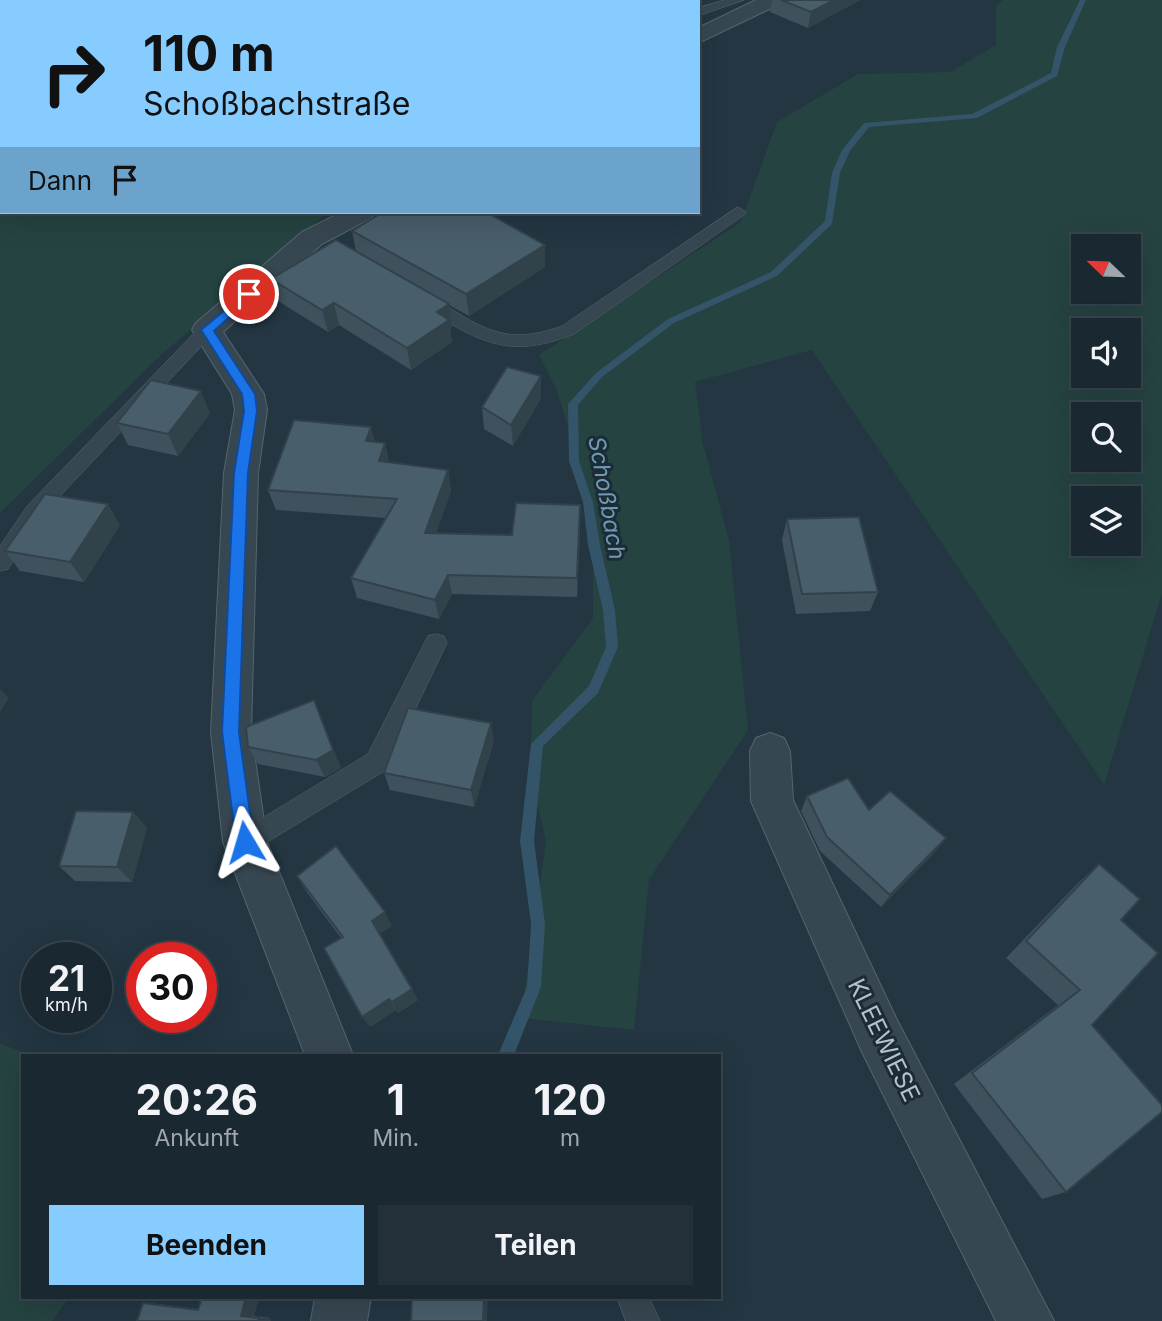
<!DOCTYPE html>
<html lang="de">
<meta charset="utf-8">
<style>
body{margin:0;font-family:Inter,sans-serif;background:#23303a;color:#f1f3f6;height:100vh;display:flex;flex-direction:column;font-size:26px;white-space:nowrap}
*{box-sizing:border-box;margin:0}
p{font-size:23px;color:#9fa6ac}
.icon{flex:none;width:38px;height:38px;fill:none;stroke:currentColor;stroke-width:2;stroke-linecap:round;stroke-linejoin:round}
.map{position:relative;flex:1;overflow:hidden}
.details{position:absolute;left:21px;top:1054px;width:700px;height:245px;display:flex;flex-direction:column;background:#1a2832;border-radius:0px;box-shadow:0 7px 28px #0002,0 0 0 2px #38444d}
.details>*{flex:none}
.banner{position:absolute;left:0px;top:0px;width:700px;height:214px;box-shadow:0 7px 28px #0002,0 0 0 2px #38444d;background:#86ccff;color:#111;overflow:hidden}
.needle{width:46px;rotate:293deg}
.fabs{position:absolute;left:1071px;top:234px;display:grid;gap:14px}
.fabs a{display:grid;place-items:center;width:70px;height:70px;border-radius:0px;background:#1a2832;box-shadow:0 7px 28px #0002,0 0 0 2px #38444d;font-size:35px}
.speed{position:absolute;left:21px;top:942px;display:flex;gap:14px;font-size:35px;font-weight:700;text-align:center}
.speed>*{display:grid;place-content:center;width:91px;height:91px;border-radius:50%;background:#1a2832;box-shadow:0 7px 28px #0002,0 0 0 2px #38444d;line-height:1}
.speed small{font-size:18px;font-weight:400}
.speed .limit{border:10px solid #d22;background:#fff;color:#111}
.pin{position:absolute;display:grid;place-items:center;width:60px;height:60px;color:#fff;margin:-30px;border:4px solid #fff;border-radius:50%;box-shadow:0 2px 7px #0007}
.me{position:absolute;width:77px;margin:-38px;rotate:353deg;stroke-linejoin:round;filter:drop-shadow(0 0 5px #0008)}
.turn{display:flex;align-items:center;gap:24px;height:147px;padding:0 28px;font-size:32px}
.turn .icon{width:91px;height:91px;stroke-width:2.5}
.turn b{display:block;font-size:49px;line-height:60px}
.then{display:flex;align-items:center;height:66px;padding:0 28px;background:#0003;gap:14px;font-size:26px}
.eta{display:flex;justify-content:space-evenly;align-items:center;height:119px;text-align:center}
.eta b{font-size:42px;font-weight:700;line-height:49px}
.button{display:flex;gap:14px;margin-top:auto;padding:14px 28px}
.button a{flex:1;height:80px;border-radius:0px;background:#86ccff;color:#111;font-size:28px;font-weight:700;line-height:80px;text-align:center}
.button a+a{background:#23303a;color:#f1f3f6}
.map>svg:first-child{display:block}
.green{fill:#254341;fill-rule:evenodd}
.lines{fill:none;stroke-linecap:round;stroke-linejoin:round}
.stream{fill:#335469;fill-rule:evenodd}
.service-casing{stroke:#55656f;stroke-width:1}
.minor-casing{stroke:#55656f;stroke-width:2}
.service{fill:#374752;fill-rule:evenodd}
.minor{fill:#374752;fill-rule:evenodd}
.wall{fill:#3e515c}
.shaded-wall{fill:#32424b}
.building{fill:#485e6b;stroke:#32424b;stroke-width:2}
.route{fill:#1a73e8;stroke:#114b97;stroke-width:2}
.labels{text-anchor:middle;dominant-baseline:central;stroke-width:6;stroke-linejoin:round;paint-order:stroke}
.water-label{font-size:23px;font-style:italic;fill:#7099b3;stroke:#1c2c37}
.near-street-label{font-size:24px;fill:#b4c2cc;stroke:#1c2c37}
</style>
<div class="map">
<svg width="1162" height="1321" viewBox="0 0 1162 1321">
<rect width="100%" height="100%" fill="#233642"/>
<g class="green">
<polygon points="0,0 435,0 2,2 2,212 329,212 161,355 0,513"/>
<path d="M 1003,0 L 1162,0 L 1162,593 L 1104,785 L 812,350 L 695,382 L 703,444 L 729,540 L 748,730 L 649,880 L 634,1030 L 521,1018 L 546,841 L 530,774 L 532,701 L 593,618 L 593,510 L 557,391 L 539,355 L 741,222 L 777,122 L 858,74 L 950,72 L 996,45 L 996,5 ZM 1083,247 L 1129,247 L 1129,292 L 1083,292 ZM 1083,331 L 1129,331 L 1129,376 L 1083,376 ZM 1083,415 L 1129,415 L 1129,460 L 1083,460 ZM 1083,499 L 1129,499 L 1129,544 L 1083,544 Z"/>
<polygon points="0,1043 29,1055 23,1055 23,1297 69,1297 52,1321 0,1321"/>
</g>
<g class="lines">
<polygon class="stream" points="1080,0 1086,0 1065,47 1057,76 977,118 869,127 850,151 840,173 832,224 777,276 674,323 602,377 578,405 579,461 593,502 600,545 615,610 618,647 598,693 543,746 534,841 545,924 541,987 514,1055 498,1055 527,987 531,924 520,841 531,744 589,686 606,647 603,610 588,545 583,502 569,461 568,404 596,373 668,319 771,272 825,221 832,173 842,150 864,123 972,114 1051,73 1057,47"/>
<g class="service-casing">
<g id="service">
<polygon points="725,0 744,0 698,16 698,8"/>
<path d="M 738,207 L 746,212 L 744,215 L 574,334 C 523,354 494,350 446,321 C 436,315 423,309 415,300 L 418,296 L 430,296 C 480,326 503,348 562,326 Z"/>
<polygon points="207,324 213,326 216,330 213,334 42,515 8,569 0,571 0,546 28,505 201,326"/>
<polygon points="436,634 444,636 447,643 386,770 254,850 245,854 236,850 232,842 236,834 368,754 428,636"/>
<polygon points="617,1297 649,1297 660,1321 626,1321"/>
</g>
</g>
<g class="minor-casing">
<g id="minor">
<polygon points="756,0 784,0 780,4 698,43 698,28"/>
<polygon points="342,212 375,212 371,218 322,244 223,332 264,394 267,410 258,473 251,732 267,842 353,1055 305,1055 223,842 211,732 224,473 235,410 232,394 192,330 196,323 302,232"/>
<polygon points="770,733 784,738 790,751 793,800 896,1018 1054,1321 996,1321 862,1052 751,801 750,751 756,738"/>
<polygon points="315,1297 371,1297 367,1321 311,1321"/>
</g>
</g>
<use href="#service" class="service"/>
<use href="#minor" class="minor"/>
</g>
<g class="wall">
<polygon points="491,0 557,0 559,2 493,2"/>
<polygon points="772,0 860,0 808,28 770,12"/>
<polygon points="352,231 545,267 469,316 449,305 452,327 450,328 452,342 411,370 339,325 328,332 278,301 271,279 356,252"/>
<polygon points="541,398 513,446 484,429 482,407"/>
<polygon points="210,413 178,456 128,445 117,423"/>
<polygon points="374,442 385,443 389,463 448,470 451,491 436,533 512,535 580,525 577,597 452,594 439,619 357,598 351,578 386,518 276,510 268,490"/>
<polygon points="787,519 878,592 870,611 796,614 782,540"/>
<polygon points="120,525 84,582 20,571 5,551"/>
<polygon points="321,719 341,768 325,777 258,764 248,747"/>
<polygon points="494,741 474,807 390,790 384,773"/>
<polygon points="807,796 869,810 936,851 881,907 820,851 801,811"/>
<polygon points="133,812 147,828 132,882 75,881 59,866"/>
<polygon points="1099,864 1121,920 1092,1025 1066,1192 1042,1199 954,1084 1058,1005 1006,958 1077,884"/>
<polygon points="297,876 392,926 379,934 418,1000 398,1013 396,1010 370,1027 341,938 306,891"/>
<polygon points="202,1297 259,1297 254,1316 271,1318 271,1321 137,1321 143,1303 159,1304 199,1309"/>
</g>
<g class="shaded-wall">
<polygon points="834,0 860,0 808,28 811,12"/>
<polygon points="545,245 545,267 469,316 466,294"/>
<polygon points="334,303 339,325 328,332 322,310"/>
<polygon points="449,304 452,327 450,328 452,342 411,370 407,348 437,312"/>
<polygon points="541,376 541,398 513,446 511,425"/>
<polygon points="201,391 210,413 178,456 168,434"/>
<polygon points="371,427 376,447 366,441"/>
<polygon points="385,443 389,464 379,461"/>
<polygon points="448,470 451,491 429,553 425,533"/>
<polygon points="108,504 120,525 84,582 70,562"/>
<polygon points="580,505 580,525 577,597 577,578"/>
<polygon points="448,575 452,594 439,619 435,600"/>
<polygon points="0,689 9,698 0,712"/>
<polygon points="314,700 341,768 325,777 316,760"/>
<polygon points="491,723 494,741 474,807 471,790"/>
<polygon points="133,812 147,828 132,882 117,867"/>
<polygon points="946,838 936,851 881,907 890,895"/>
<polygon points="385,912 392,926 379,934 372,921"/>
<polygon points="412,989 418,1000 398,1013 392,1002"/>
<polygon points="389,999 396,1010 370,1027 362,1017"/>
<polygon points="246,1297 259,1297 254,1316 241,1316"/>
<polygon points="484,1297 488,1297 487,1321 483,1321"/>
<polygon points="259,1318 271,1318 271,1321 258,1321"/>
</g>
<g class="building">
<polygon points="505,0 557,0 559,2 507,2"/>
<polygon points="781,0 834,0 811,12"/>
<polygon points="383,212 486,212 545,245 466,294 352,231"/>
<polygon points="336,240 449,304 437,312 449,320 407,348 334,303 322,310 271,279"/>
<polygon points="507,367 541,376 511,425 482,407"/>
<polygon points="151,380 201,391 168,434 117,423"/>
<polygon points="294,420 371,427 366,441 385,443 379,461 448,470 425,533 512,535 516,503 580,505 577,578 448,575 435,600 351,578 397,499 268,490"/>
<polygon points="45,494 108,504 70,562 5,551"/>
<polygon points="859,517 878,592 802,594 787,519"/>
<polygon points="314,700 333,750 316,760 248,747 246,727"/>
<polygon points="408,708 491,723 471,790 384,773"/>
<polygon points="848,778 869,810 890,791 946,838 890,895 827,837 807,796"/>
<polygon points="76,811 133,812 117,867 59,866"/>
<polygon points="336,846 385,912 372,921 412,989 392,1002 389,999 362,1017 324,948 343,937 297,876"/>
<polygon points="1099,864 1140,899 1121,920 1158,953 1092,1025 1162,1105 1162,1112 1066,1192 972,1073 1080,990 1026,941"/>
<polygon points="202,1297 246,1297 241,1316 259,1318 258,1321 137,1321 143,1303 198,1310"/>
<polygon points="412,1297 484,1297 483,1321 411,1321"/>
</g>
<polygon class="route" points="249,290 253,291 253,296 214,331 255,394 257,411 248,473 239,732 254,842 251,848 245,850 239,848 236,842 222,732 234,473 244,411 242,394 201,330"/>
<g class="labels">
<g class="water-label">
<text transform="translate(607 498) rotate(80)">Schoßbach</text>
</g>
<g class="near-street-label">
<text transform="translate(884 1040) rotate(64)">KLEEWIESE</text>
</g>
</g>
</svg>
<div class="fabs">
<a><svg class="needle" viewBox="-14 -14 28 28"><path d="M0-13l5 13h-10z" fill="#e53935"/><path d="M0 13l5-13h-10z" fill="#9fa6ac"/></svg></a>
<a><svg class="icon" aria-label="sound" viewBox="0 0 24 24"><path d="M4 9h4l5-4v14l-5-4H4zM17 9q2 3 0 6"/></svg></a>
<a><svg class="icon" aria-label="search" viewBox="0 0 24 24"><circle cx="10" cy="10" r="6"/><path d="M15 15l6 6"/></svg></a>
<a><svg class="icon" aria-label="layers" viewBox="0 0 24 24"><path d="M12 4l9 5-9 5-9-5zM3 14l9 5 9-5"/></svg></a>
</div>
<div class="speed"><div>21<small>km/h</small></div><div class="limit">30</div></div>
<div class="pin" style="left:249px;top:294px;background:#d93025"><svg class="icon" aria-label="arrive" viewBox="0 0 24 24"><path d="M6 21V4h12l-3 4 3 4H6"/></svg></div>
<svg class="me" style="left:245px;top:842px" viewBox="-20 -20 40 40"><path d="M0-17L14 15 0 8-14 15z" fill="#1a73e8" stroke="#fff" stroke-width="4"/></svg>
<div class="banner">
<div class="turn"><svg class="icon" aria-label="right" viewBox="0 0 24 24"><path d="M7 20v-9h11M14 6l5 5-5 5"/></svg><div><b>110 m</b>Schoßbachstraße</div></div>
<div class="then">Dann<svg class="icon" aria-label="arrive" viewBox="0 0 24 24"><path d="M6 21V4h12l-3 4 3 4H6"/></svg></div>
</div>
<section class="details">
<div class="eta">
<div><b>20:26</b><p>Ankunft</p></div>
<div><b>1</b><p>Min.</p></div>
<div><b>120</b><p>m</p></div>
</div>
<div class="button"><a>Beenden</a><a>Teilen</a></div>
</section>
</div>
